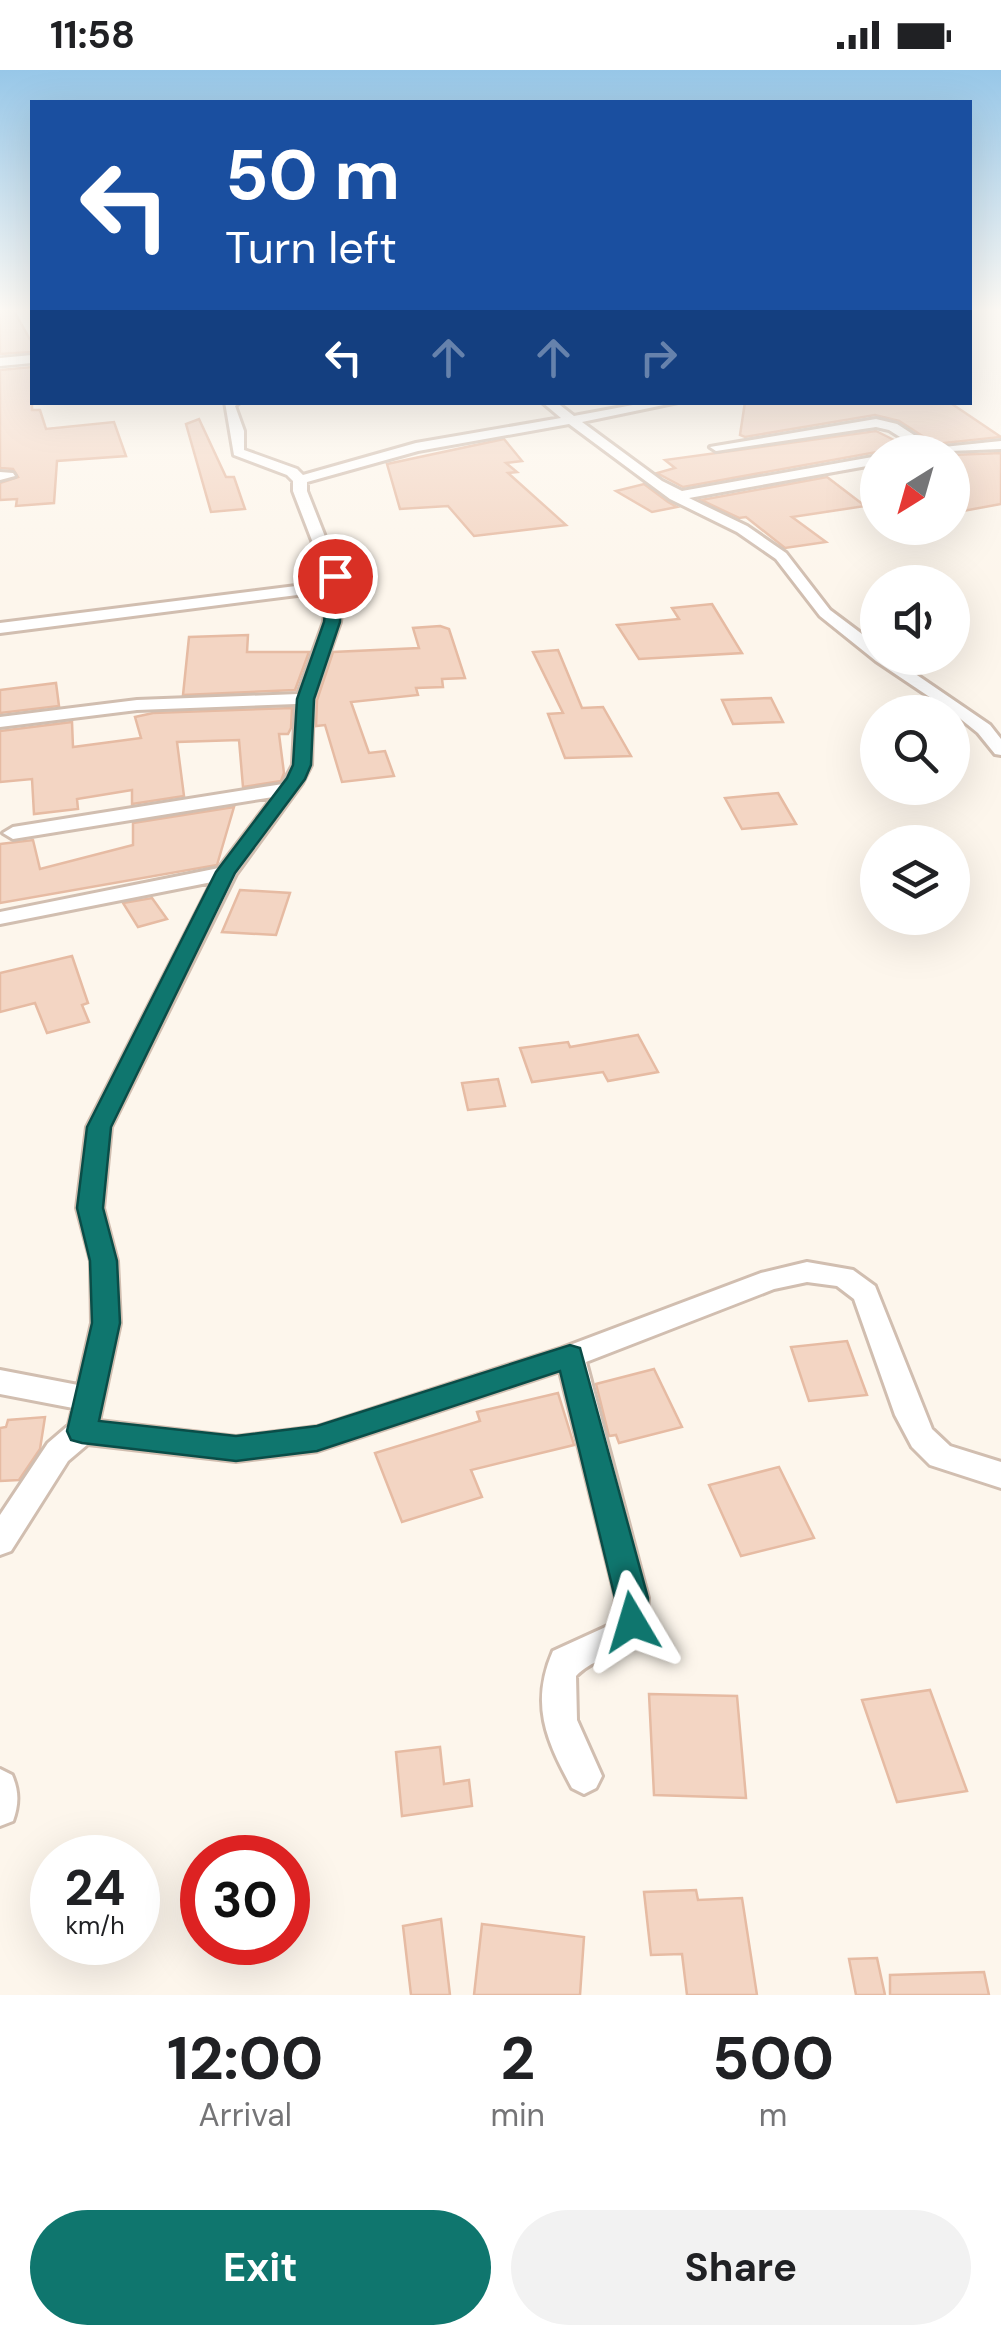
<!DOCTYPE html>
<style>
body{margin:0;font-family:"DM Sans",sans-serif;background:#f2f2f2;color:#202124;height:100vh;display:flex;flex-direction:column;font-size:38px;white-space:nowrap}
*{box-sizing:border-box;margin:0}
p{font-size:32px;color:#757577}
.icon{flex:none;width:55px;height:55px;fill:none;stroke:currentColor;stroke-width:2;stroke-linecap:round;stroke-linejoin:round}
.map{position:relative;height:1925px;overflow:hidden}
.sheet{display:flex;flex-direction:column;background:#fff;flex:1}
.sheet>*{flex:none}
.guide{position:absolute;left:30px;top:30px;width:942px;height:305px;border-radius:0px;box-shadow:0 10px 40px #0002;background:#1a4fa0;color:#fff;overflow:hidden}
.needle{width:65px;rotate:217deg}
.tools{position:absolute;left:860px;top:365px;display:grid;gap:20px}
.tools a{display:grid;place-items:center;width:110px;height:110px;border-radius:50%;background:#fff;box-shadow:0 10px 40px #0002;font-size:50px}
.speed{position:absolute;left:30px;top:1765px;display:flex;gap:20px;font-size:50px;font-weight:700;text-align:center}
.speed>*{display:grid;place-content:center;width:130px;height:130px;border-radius:50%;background:#fff;box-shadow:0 10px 40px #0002;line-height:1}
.speed small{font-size:25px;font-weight:400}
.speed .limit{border:15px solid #d22;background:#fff;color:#111}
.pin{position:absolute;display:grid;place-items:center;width:85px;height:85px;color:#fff;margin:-42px;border:5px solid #fff;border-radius:50%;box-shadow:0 2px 10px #0007}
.me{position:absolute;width:110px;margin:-55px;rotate:353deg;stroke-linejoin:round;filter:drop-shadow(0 0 8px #0008)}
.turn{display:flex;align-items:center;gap:35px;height:210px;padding:0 30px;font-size:45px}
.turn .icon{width:130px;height:130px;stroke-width:2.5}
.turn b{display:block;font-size:70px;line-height:85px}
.lanes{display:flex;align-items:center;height:95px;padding:0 30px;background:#0003;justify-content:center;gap:50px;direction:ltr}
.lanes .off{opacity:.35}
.eta{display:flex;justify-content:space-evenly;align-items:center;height:170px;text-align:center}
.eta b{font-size:60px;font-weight:700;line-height:70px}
.button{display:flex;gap:20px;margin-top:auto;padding:20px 30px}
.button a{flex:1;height:115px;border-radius:60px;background:#0f766e;color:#fff;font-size:40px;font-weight:700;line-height:115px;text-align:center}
.button a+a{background:#f2f2f2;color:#202124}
.status{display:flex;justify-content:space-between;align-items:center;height:70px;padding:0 50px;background:#fff;direction:ltr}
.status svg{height:28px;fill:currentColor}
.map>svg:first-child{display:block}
.building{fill:#f3d5c3;stroke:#e6bba3;stroke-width:2.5}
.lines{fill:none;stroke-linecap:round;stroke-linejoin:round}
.minor-casing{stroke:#d1beb0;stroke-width:6}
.tertiary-casing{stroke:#d1beb0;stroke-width:5}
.minor{fill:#fff;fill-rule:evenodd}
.tertiary{fill:#fff;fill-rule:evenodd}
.route{fill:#0f766e;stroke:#0a4d48;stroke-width:2.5}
</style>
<div class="status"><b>11:58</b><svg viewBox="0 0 49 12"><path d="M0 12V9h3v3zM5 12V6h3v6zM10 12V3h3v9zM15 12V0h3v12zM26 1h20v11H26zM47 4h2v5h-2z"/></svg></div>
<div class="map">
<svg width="1001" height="1925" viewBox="0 0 1001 1925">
<rect width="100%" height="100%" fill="#fdf6ec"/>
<g class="building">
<polygon points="0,241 14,241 32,273 32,282 0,284"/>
<polygon points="32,297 32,340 40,340 46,359 114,352 126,386 57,391 54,433 16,436 17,429 0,430 0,413 18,407 13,399 0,398 0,300"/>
<polygon points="745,332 949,332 1001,367 935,374 899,351 875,345 745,367 740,365"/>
<polygon points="199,349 226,407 234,407 245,439 211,442 186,354"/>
<polygon points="876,361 918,382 877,382 683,417 657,403 675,398 665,390"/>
<polygon points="504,369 522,391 506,393 517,402 508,403 566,455 474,466 448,436 400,439 387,394"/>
<polygon points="1001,383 1001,434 952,443 952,385"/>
<polygon points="827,407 865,436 792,447 826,472 785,478 746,447 739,448 701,430"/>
<polygon points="644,414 668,432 677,437 652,442 616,421"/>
<polygon points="712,534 742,583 639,589 617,555 679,549 672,538"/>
<polygon points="440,556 449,559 465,608 442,609 443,617 416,618 418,625 351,632 369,683 385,681 394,706 342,712 325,655 316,656 317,630 333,582 419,578 413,558"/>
<polygon points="248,565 247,582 309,582 295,620 183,625 189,567"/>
<polygon points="558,580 582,638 603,637 631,686 565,688 548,644 563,643 533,582"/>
<polygon points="56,613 59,636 0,643 0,620"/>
<polygon points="771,628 783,652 733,654 722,630"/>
<polygon points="292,638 291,658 288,664 279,664 284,703 281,711 243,717 239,670 177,672 184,726 132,734 132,720 77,729 78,739 34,744 32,709 0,712 0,661 72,652 73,677 141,668 135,647 153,643"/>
<polygon points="778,723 796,754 742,759 725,728"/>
<polygon points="234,737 217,795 0,833 0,774 33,770 40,799 133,775 133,753"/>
<polygon points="240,820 290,823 276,865 222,862"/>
<polygon points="152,828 167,849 138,857 123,833"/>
<polygon points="72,886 88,933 82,935 89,952 47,963 35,933 0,942 0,903"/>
<polygon points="638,965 658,1002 608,1011 603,1002 532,1012 520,978 568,972 570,977"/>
<polygon points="498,1009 505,1036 468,1040 462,1013"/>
<polygon points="847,1271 867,1325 809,1331 791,1277"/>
<polygon points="654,1299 682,1357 619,1373 616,1365 609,1366 596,1314"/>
<polygon points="558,1323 574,1375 471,1400 482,1427 402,1452 375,1383 480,1351 477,1342"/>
<polygon points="45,1347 40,1379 19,1410 0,1411 0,1358 6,1357 8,1350"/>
<polygon points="779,1397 814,1468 741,1486 709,1415"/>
<polygon points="930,1620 967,1721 897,1732 862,1630"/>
<polygon points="649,1624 737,1626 746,1728 654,1725"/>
<polygon points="440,1677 444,1714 469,1710 472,1736 402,1746 396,1682"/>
<polygon points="696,1820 698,1830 742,1828 757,1925 687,1925 682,1884 651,1885 644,1822"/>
<polygon points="441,1849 450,1925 411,1925 403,1856"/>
<polygon points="482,1854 584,1867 580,1925 474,1925"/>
<polygon points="877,1888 885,1925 856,1925 849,1889"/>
<polygon points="984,1902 989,1925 890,1925 890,1905"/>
</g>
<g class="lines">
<g class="minor-casing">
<g id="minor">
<path d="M 225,332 L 240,332 L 235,336 L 244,361 L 244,380 L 297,399 L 303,405 L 416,373 L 561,348 L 542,332 L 556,332 L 574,346 L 649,332 L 678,332 L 582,352 L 662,411 L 682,421 L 878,386 L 878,394 L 689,428 L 747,456 L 786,483 L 830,540 L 878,576 L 878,588 L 892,588 L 990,655 L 1001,669 L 1001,685 L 995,684 L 978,663 L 952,642 L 876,591 L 820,546 L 776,489 L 737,462 L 670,429 L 569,354 L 418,381 L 307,412 L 307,421 L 344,515 L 340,552 L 313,629 L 311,695 L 302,713 L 236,804 L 111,1057 L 103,1138 L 117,1191 L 120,1253 L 99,1351 L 236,1367 L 317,1357 L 562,1278 L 761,1203 L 807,1192 L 853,1200 L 875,1216 L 932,1359 L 950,1376 L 1001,1392 L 1001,1418 L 930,1395 L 912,1377 L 895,1345 L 854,1229 L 837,1216 L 807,1212 L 774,1219 L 586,1292 L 648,1528 C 644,1600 609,1573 576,1606 L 577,1650 L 602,1706 L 596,1718 L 584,1724 L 572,1718 C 546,1670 530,1634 553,1581 L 610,1555 L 616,1528 L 560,1301 L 317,1381 L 236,1391 L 88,1374 L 68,1391 L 11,1481 L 0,1485 L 0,1445 L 48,1373 L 69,1355 L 73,1338 L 0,1324 L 0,1300 L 78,1315 L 92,1253 L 91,1191 L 77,1138 L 87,1057 L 212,812 L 0,854 L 0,842 L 219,798 L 273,727 L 13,769 L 3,763 L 13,757 L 283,714 L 293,695 L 296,634 L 137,640 L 0,657 L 0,647 L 137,630 L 298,624 L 324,552 L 329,521 L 0,563 L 0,553 L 328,512 L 293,421 L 293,411 L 287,405 L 234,385 Z"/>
<polygon points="876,349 897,354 934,378 1001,371 1001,379 924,382 889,360 876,357 716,381 710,377"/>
<polygon points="0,402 13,403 15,406 0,410"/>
<path d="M 0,1699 L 12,1705 C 19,1721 19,1734 13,1751 L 0,1756 Z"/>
</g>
</g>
<g class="tertiary-casing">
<polygon id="tertiary" points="32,285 32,293 0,296 0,288"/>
</g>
<use href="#minor" class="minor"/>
<use href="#tertiary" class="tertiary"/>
</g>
<linearGradient id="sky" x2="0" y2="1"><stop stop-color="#97c7e8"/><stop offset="0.47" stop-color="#fefbf6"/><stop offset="1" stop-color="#fefbf6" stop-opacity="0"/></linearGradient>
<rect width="1001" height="510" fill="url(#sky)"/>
<polygon class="route" points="330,503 342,506 340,552 314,629 311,695 305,709 235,803 111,1057 103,1138 117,1191 120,1253 99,1351 236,1366 317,1356 570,1275 580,1278 648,1528 648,1552 644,1563 632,1568 620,1563 615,1528 560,1301 317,1381 236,1391 82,1373 71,1370 67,1361 92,1253 90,1191 77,1138 87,1057 216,802 287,708 293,695 297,629 324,552"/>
</svg>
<div class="tools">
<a><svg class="needle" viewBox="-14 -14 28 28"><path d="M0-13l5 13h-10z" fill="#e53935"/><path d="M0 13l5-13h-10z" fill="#757577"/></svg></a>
<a><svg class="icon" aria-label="sound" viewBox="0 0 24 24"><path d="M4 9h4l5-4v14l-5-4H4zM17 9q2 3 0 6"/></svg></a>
<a><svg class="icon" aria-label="search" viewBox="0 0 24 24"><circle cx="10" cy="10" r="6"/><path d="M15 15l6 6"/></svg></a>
<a><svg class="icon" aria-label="layers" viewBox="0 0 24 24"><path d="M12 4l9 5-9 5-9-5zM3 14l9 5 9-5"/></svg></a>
</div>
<div class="speed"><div>24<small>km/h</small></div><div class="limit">30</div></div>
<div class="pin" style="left:335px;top:506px;background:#d93025"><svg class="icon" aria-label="arrive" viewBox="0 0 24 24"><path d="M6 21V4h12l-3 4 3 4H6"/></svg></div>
<svg class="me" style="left:632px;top:1552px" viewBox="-20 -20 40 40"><path d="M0-17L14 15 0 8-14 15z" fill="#0f766e" stroke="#fff" stroke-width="4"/></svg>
<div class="guide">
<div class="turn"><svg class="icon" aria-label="left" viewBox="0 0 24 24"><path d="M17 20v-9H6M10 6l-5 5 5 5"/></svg><div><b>50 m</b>Turn left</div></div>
<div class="lanes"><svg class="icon" aria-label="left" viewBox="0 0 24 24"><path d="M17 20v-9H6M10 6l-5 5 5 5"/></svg><svg class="icon off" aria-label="ahead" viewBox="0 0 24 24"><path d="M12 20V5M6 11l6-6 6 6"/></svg><svg class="icon off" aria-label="ahead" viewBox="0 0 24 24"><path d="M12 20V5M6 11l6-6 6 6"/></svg><svg class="icon off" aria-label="right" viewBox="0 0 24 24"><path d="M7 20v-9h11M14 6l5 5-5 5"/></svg></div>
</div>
</div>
<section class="sheet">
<div class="eta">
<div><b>12:00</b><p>Arrival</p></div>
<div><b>2</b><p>min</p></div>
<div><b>500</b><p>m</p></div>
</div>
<div class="button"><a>Exit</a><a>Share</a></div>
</section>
